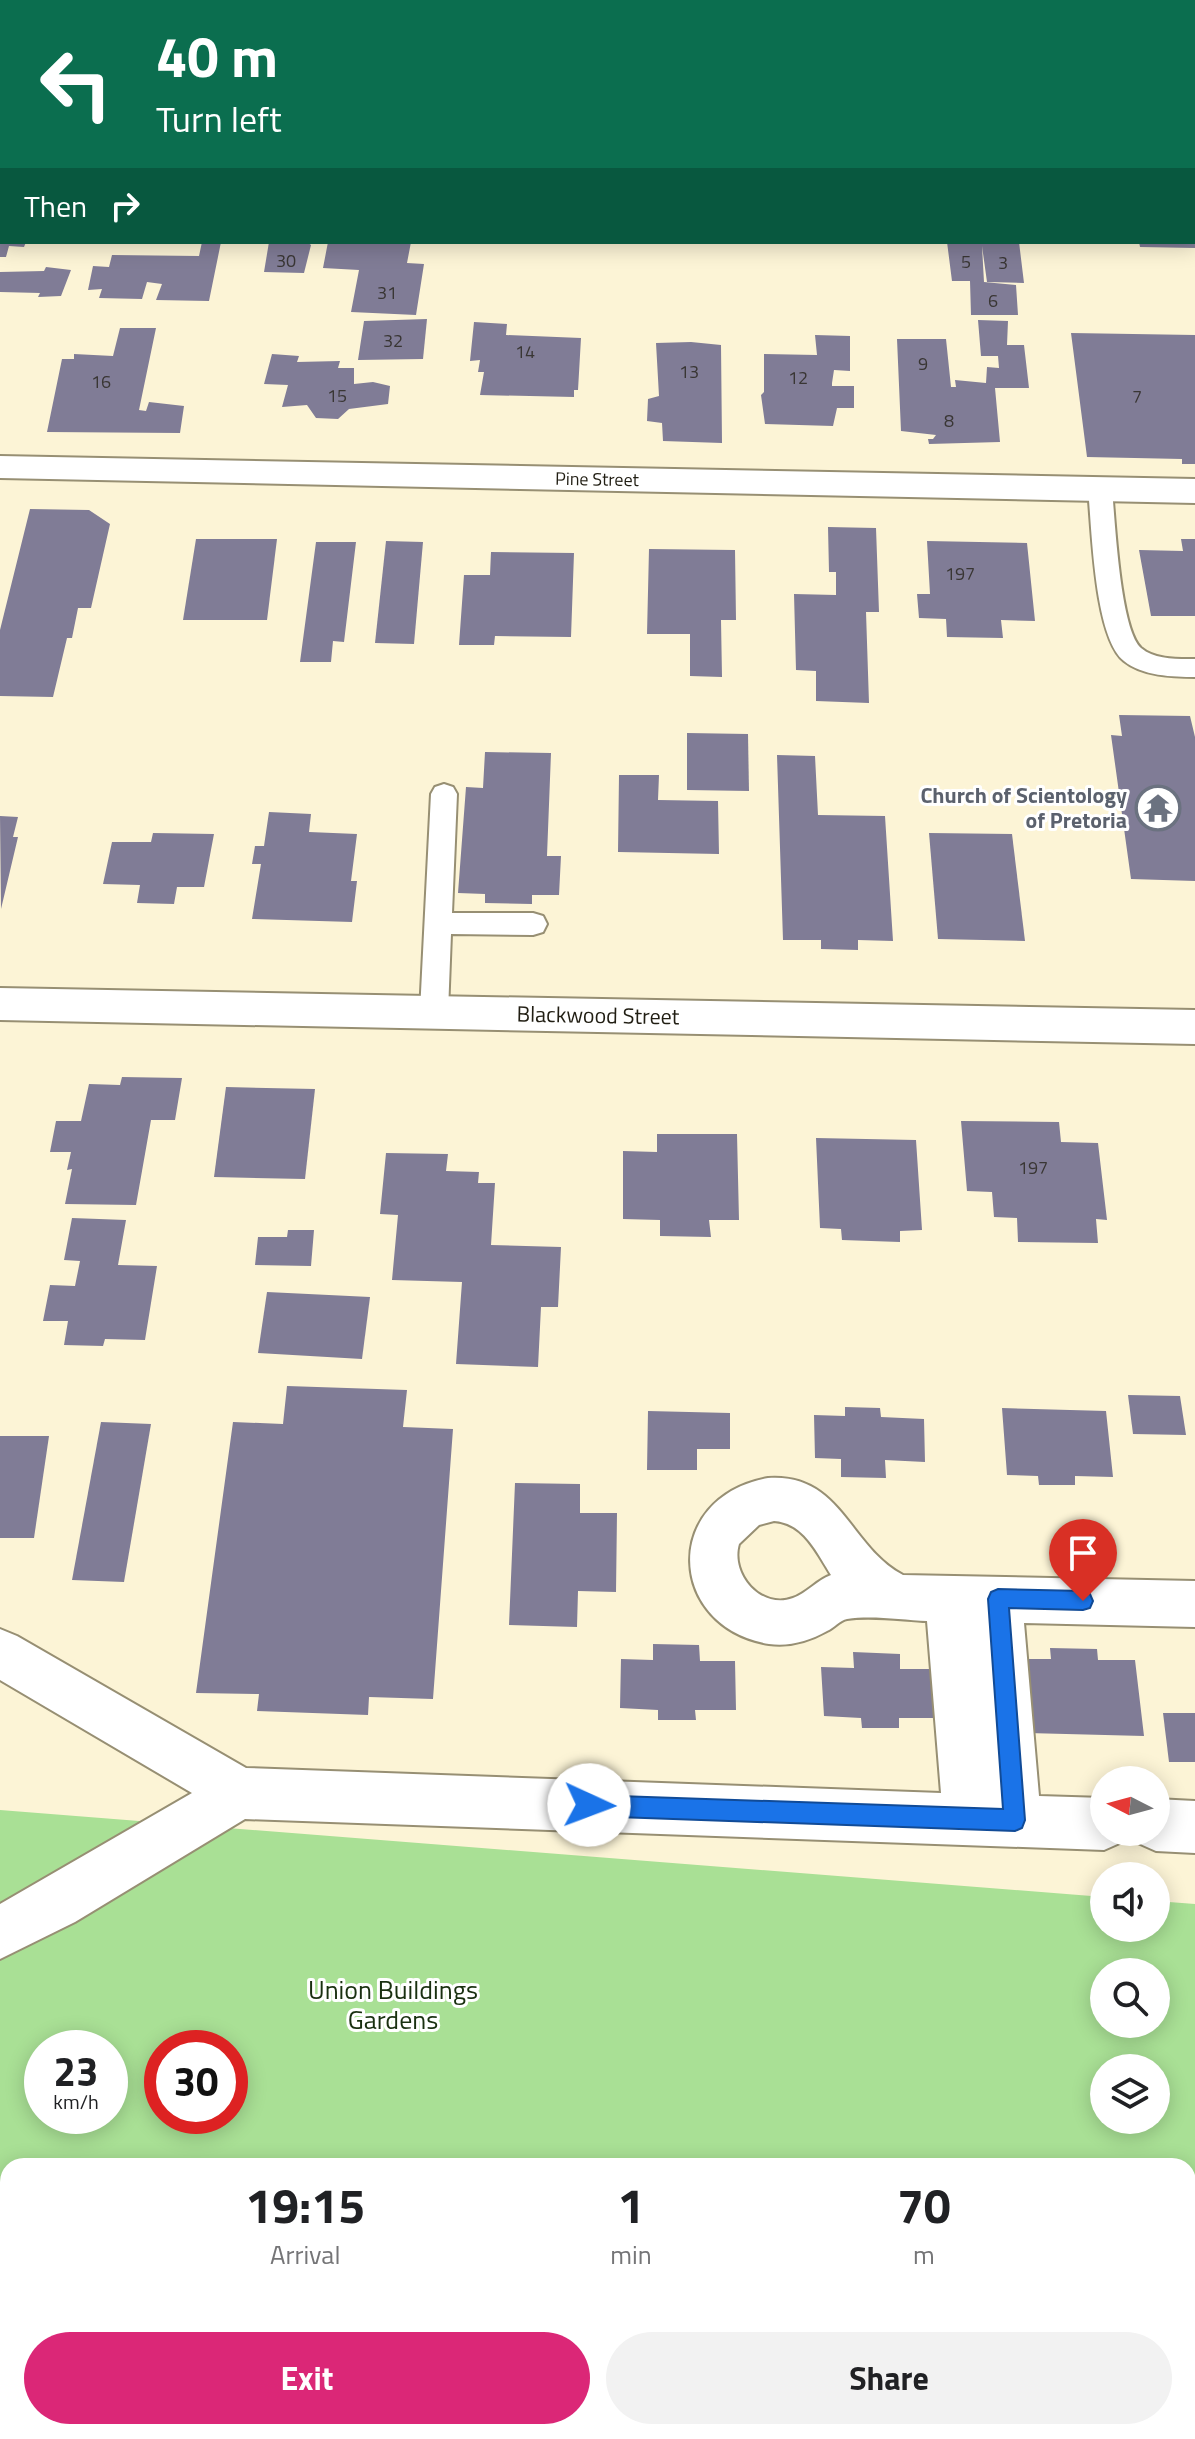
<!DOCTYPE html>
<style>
body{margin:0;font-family:"Titillium Web",sans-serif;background:#f2f2f2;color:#202124;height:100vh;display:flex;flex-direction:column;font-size:30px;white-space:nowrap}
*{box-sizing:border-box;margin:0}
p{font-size:26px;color:#757577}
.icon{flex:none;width:44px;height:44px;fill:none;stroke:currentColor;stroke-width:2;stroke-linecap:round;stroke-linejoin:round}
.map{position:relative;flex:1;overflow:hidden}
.sheet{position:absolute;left:0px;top:2158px;width:1196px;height:282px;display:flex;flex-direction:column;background:#fff;border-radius:24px 24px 0 0;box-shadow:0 4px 20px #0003}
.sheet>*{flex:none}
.top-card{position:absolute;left:0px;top:0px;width:1196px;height:244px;box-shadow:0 4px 20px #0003;background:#0b6e4f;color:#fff;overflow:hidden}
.needle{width:52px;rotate:276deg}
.fabs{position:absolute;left:1090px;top:1766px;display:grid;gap:16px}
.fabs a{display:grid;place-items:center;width:80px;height:80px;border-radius:50%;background:#fff;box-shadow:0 4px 20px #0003;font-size:40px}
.speed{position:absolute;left:24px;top:2030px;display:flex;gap:16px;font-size:40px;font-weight:700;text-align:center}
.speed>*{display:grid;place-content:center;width:104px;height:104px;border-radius:50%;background:#fff;box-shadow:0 4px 20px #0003;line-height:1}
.speed small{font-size:20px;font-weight:400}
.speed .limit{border:12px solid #d22;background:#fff;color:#111}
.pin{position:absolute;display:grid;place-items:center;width:68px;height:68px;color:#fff;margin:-82px -34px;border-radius:50% 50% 50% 0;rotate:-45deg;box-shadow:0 0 8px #0007}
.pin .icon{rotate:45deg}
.me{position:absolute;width:88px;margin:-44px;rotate:92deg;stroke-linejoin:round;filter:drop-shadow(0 0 6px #0008)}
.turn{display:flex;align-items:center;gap:28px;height:168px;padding:0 24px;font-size:36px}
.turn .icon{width:104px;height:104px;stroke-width:2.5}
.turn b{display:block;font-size:56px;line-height:68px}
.then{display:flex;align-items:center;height:76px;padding:0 24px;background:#0003;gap:16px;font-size:30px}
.eta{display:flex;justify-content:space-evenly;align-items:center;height:136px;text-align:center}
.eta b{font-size:48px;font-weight:700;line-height:56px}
.cta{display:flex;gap:16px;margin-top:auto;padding:16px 24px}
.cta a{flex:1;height:92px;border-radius:48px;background:#db2777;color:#fff;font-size:32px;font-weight:700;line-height:92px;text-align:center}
.cta a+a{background:#f2f2f2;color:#202124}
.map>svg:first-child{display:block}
.green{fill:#a9e095;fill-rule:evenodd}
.building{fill:#807c96}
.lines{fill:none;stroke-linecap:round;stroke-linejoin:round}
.service-casing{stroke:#978f73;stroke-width:4}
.minor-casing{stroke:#978f73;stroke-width:4}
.service{fill:#fff;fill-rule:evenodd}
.minor{fill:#fff;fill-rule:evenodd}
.route{fill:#1a73e8;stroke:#114b97;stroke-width:2}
.labels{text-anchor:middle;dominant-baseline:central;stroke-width:6;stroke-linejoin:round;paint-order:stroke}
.number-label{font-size:18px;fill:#393634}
.far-street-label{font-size:18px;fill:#211e13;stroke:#fff}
.worship-label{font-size:22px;font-weight:bold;fill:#5b616d;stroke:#fff;text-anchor:end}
.street-label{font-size:22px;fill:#211e13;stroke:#fff}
.near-park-label{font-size:26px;fill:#193010;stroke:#fff}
</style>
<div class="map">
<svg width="1195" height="2439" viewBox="0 0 1195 2439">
<rect width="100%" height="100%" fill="#fcf4d6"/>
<path class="green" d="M 0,1810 L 1104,1897 L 1104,1928 L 1156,1928 L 1156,1901 L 1195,1904 L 1195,2439 L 0,2439 ZM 1104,1972 L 1156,1972 L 1156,2024 L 1104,2024 ZM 42,2048 L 110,2048 L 110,2116 L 42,2116 ZM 162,2048 L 230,2048 L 230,2116 L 162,2116 ZM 1104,2068 L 1156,2068 L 1156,2120 L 1104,2120 ZM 8,2166 L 1188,2166 L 1188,2432 L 8,2432 Z"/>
<g class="building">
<polygon points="0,242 26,242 24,247 9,246 6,257 0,257"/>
<polygon points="202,242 221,242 209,301 156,300 162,284 147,282 142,299 99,298 102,289 88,290 93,266 109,267 112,255 199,256"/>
<polygon points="269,242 307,242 311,245 304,273 264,272"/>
<polygon points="328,242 411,242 407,263 424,264 416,315 351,312 359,270 323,268"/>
<polygon points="947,242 1019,242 1024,283 987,282 982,246 984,282 1016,285 1018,315 971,315 970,281 952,281"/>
<polygon points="1139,242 1195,242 1195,248 1140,247"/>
<polygon points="46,267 71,270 61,296 38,297 40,293 0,292 0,272 44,271"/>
<polygon points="427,319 423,359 358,360 364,321"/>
<polygon points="978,320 1008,321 1007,345 1024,345 1029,388 995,388 1000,442 929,444 928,439 933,439 936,435 901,431 897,339 946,339 951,387 956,387 955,380 986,383 987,367 999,368 998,356 981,356"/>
<polygon points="474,322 507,324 506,335 581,338 578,390 574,390 574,397 480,395 484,372 478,372 480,360 470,361"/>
<polygon points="120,328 156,328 139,410 146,411 149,402 184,406 180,433 47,432 62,359 74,359 74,354 113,356"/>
<polygon points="1071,333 1195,335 1195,464 1182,464 1182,459 1087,457"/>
<polygon points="815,335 850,336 850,371 834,370 832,383 832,386 854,386 854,408 837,408 833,426 765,424 761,395 764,392 764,354 817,355"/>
<polygon points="691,342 721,345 722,443 663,441 662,423 647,421 648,399 659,396 656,343"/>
<polygon points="272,354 299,356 297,362 340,361 338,368 354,368 354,384 373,382 390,386 388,404 349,409 338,419 316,418 307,405 282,407 288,385 264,384"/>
<polygon points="30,509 89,510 110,524 91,608 78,608 72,638 67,638 53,697 0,696 0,630"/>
<polygon points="828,527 876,528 879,612 866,612 869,703 816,701 816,671 796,670 794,594 836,595 836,572 829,572"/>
<polygon points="196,539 277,539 267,620 183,620"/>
<polygon points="1181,539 1195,539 1195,616 1151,616 1139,550 1183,551"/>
<polygon points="386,541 423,542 414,644 375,643"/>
<polygon points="927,541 1027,543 1035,621 1001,620 1003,638 947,637 946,619 919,618 917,594 930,594"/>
<polygon points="316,542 356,542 344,642 333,641 331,662 300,662"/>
<polygon points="649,549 735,550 736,620 721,620 722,677 690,676 690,634 647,634"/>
<polygon points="491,552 574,553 571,637 495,636 494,645 459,645 464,575 490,575"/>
<polygon points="1119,715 1190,716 1195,737 1195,881 1131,879 1111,735 1122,736"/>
<polygon points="687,733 748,734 749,791 687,790"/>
<polygon points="485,752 551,753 547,856 561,856 559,895 532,895 532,904 485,903 485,894 458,893 466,787 483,788"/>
<polygon points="777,755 815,756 818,815 885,816 893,941 858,940 858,950 821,949 821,940 783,940"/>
<polygon points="619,775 659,775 658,800 718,801 719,854 618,852"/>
<polygon points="269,812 311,814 309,832 357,834 351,881 357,881 352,922 252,919 261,864 252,864 255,846 264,846"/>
<polygon points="0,816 18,817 13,837 18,837 1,909"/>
<polygon points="153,833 214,834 204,887 177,887 174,904 137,903 140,885 103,884 112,842 151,842"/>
<polygon points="929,833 1012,834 1025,941 938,939"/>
<polygon points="122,1077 182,1078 175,1120 151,1120 136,1205 65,1204 72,1169 67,1170 71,1152 50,1152 56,1121 81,1121 89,1084 120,1085"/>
<polygon points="226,1087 315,1089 305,1179 214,1177"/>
<polygon points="961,1121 1059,1122 1061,1142 1098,1143 1107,1220 1096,1219 1098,1243 1018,1242 1017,1218 994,1217 992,1192 967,1191"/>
<polygon points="657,1134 737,1134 739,1220 709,1220 711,1237 660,1236 660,1220 623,1219 623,1151 657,1152"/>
<polygon points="816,1138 916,1140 922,1230 900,1231 900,1242 842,1240 841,1229 820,1228"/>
<polygon points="386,1153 448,1154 446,1171 479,1172 478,1183 495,1183 491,1245 561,1247 558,1307 541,1307 538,1367 456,1364 462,1282 392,1280 398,1215 380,1214"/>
<polygon points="72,1218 126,1220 118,1265 157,1266 145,1340 105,1339 103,1346 64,1345 68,1321 43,1321 50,1285 75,1286 80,1261 64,1260"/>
<polygon points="288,1230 314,1230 311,1266 255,1265 258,1237 287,1237"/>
<polygon points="267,1292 370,1297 362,1359 258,1353"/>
<polygon points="287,1386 407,1390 403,1427 453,1429 433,1699 369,1697 368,1715 257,1711 259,1694 196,1693 233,1422 283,1424"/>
<polygon points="1128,1395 1180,1396 1186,1435 1133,1434"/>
<polygon points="845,1407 880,1408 881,1417 924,1419 925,1462 885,1460 886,1478 841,1477 841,1459 815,1458 814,1415 845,1416"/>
<polygon points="1002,1408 1106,1411 1113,1477 1075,1476 1075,1485 1039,1485 1038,1476 1007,1475"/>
<polygon points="648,1411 730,1413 730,1449 697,1449 697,1470 647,1470"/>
<polygon points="101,1422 151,1424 124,1582 72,1580"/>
<polygon points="0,1436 49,1436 34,1538 0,1538"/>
<polygon points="515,1483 580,1484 580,1513 617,1513 616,1592 578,1591 577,1627 509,1625"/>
<polygon points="653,1644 699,1645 700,1661 735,1661 736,1710 695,1710 696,1720 658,1720 658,1710 620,1708 621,1659 653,1660"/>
<polygon points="1050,1648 1097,1649 1098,1660 1135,1660 1144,1736 1027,1733 1021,1659 1051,1659"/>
<polygon points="853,1652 900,1654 900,1669 936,1669 940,1718 899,1718 899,1728 862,1728 861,1718 824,1716 821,1667 854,1668"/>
<polygon points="1163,1713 1195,1713 1195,1762 1169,1762"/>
</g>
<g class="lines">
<g class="service-casing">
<g id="service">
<path d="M 1100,481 L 1108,483 L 1112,489 C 1115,520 1120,629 1141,648 C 1155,660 1178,659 1195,659 L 1195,677 C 1173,677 1142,676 1124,661 C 1094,637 1092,528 1088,489 L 1092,483 Z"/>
<polygon points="444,784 453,787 457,794 452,913 533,913 543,916 547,924 543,932 533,935 451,934 448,1012 444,1020 434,1023 424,1020 420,1012 431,794 435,787"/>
</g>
</g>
<g class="minor-casing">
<g id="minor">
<rect x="0" y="53" width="2" height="18"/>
<rect x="1194" y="71" width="1" height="18"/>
<polygon points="0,456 1195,479 1195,503 0,478"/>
<polygon points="0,988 1195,1010 1195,1044 0,1020"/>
<path d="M 768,1478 C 842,1473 849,1547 903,1575 L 1195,1581 L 1195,1627 L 1024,1623 L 1039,1796 L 1104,1798 L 1104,1832 L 1126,1832 L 1122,1842 L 1104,1850 L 245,1819 L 75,1922 L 0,1959 L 0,1904 L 192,1793 L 0,1680 L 0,1629 L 17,1636 L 246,1768 L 941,1793 L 927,1621 C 902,1620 872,1615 847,1619 C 840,1620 834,1628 827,1631 C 809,1641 789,1647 769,1644 C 668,1628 660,1498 768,1478 ZM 774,1521 C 804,1523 817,1553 831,1575 C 817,1580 807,1593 793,1598 C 761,1610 730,1574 739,1544 L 759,1525 Z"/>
<polygon points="1156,1799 1195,1801 1195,1853 1156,1851 1138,1843 1133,1832 1156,1832"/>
</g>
</g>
<use href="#service" class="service"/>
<use href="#minor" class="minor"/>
</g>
<polygon class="route" points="998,1589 1083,1591 1090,1594 1093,1601 1090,1608 1083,1610 1009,1608 1025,1820 1022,1828 1015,1831 589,1816 581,1813 578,1805 581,1798 589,1795 1003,1809 988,1599 991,1592"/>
<defs>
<g id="temple-ring" transform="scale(2.3)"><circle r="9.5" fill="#fff" stroke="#6b7280" stroke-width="1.5"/><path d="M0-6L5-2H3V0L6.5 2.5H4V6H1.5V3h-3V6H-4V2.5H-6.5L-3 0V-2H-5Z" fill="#6b7280"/></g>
</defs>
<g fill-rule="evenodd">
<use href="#temple-ring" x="1158" y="808"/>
</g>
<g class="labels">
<g class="number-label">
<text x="286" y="260">30</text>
<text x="966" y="261">5</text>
<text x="1003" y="262">3</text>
<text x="387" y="292">31</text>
<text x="993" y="300">6</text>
<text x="393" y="340">32</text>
<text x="525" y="351">14</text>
<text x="923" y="363">9</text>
<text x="689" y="371">13</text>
<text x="798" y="377">12</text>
<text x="101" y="381">16</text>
<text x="337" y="395">15</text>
<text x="1137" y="396">7</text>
<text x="949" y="420">8</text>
<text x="960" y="573">197</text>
<text x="1033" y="1167">197</text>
</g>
<g class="far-street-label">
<text transform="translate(597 479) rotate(1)">Pine Street</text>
</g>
<g class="worship-label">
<text x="1127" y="795">Church of Scientology<tspan x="1127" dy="25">of Pretoria</tspan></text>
</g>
<g class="street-label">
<text transform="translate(598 1015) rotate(1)">Blackwood Street</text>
</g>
<g class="near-park-label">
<text x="393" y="1989">Union Buildings<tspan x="393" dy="30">Gardens</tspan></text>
</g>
</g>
</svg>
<div class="fabs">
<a><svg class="needle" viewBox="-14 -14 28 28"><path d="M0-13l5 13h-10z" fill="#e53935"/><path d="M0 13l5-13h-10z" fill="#757577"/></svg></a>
<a><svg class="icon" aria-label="sound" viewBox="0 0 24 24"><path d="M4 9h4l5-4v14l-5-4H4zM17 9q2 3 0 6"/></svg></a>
<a><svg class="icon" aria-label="search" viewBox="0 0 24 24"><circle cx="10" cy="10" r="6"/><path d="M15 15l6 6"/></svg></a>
<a><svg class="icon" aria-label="layers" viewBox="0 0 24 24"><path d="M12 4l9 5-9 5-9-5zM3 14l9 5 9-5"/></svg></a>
</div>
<div class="speed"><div>23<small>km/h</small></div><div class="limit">30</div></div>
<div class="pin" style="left:1083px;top:1601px;background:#d93025"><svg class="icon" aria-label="arrive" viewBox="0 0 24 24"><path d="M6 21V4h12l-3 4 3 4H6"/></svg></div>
<svg class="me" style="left:589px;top:1805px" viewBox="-20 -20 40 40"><circle r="19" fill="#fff"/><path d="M0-13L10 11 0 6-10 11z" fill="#1a73e8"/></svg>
<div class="top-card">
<div class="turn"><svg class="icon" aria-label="left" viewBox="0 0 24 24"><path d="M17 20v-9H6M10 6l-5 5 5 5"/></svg><div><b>40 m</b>Turn left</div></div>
<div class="then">Then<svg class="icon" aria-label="right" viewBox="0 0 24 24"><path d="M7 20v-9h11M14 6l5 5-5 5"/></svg></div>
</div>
<section class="sheet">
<div class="eta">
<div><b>19:15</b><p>Arrival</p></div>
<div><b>1</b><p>min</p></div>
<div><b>70</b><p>m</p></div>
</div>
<div class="cta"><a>Exit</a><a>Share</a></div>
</section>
</div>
